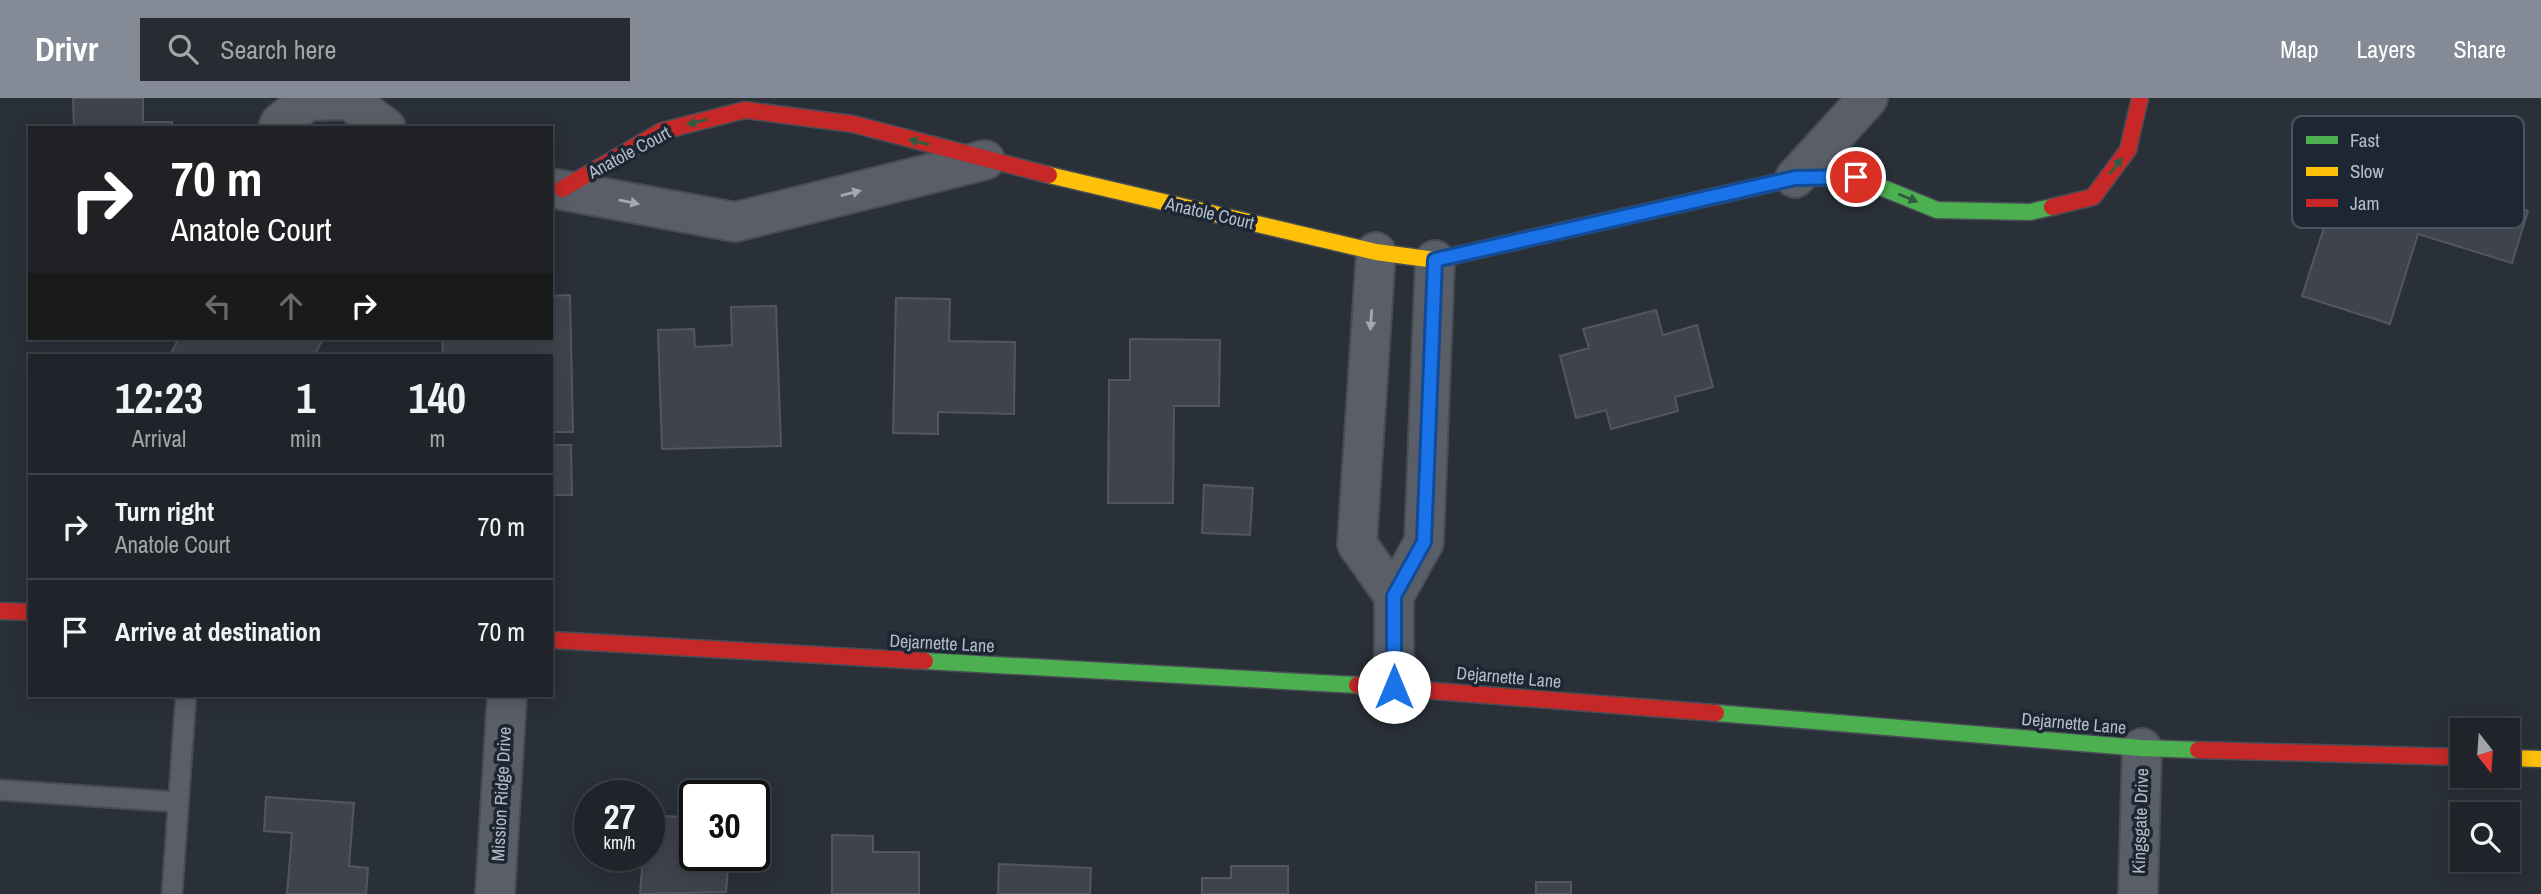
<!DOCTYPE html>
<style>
body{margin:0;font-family:"Archivo Narrow",sans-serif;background:#282c32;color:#f1f3f6;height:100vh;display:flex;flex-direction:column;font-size:26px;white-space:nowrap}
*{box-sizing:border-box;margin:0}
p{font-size:23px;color:#a2a4a8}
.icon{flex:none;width:38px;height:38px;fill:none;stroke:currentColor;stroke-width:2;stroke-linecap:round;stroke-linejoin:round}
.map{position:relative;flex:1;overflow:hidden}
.sheet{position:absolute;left:28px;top:256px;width:525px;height:343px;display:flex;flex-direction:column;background:#20242a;border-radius:0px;box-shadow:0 4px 18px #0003,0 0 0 2px #3d4147}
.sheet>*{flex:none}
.hud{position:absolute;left:28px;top:28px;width:525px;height:214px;border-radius:0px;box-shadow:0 4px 18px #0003,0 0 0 2px #3d4147;background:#202124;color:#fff;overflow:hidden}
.needle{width:46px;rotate:163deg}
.tools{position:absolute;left:2450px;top:620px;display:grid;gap:14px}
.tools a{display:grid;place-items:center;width:70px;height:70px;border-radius:0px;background:#20242a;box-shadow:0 4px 18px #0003,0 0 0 2px #3d4147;font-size:35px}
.speed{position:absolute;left:574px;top:682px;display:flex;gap:14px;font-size:35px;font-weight:700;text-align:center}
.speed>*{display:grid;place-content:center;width:91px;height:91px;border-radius:50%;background:#20242a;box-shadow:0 4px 18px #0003,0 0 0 2px #3d4147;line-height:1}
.speed small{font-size:18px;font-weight:400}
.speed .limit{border:4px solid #111;border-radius:10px;background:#fff;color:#111}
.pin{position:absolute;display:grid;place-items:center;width:60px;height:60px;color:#fff;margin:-30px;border:4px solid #fff;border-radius:50%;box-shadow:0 2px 7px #0007}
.me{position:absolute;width:77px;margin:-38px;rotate:0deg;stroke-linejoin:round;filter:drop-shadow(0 0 5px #0008)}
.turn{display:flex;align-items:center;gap:24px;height:147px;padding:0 28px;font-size:32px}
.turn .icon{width:91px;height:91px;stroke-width:2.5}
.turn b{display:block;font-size:49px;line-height:60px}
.lanes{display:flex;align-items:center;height:66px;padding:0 28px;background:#0003;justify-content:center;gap:35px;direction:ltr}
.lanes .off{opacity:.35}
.eta{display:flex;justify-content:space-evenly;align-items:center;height:119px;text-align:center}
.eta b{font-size:42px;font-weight:700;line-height:49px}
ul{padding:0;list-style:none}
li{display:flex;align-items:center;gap:21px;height:105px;padding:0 28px;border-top:2px solid #3d4147}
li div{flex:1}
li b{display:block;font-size:26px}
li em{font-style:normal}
header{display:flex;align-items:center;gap:42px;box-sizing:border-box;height:98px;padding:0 35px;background:#848b96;color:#fff}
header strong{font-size:33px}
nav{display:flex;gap:38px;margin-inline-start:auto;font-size:24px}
.search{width:490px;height:63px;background:#282c32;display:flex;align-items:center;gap:18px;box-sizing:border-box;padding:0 24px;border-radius:0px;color:#a2a4a8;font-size:26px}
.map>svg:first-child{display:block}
.building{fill:#3f444c;stroke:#52575f;stroke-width:2}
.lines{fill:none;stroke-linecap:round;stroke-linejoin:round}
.lane-casing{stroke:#484c55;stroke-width:23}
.street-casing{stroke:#484c55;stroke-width:42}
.fast-casing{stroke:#484c55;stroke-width:19}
.slow-casing{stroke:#484c55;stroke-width:19}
.jam-casing{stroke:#484c55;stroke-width:19}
.lane{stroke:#5a5e66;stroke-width:19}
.street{stroke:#5a5e66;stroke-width:38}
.fast{stroke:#4caf50;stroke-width:16}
.slow{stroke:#ffc107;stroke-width:16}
.jam{stroke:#c62828;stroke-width:16}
.oneway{fill:#305d3f}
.oneway2{fill:#a2a9b5}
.route-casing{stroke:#114b97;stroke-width:18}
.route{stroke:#1a73e8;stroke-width:12}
.labels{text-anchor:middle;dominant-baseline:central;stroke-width:7;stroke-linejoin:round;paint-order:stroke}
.street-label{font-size:18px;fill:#b4bcc9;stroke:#1d2633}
.key{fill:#1d2633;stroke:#4a5360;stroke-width:2}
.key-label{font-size:19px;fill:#b4bcc9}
</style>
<header>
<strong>Drivr</strong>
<div class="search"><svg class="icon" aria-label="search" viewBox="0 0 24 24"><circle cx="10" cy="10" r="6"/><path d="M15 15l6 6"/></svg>Search here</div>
<nav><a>Map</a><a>Layers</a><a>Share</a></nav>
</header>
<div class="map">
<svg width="2541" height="796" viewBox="0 0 2541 796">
<rect width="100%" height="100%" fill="#2a3038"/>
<g class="building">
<polygon points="73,0 143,0 143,24 172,24 172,30 74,30"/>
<polygon points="2347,58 2528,113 2512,165 2418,136 2390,226 2302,198"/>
<polygon points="570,197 573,334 551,334 551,257 443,257 442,240 551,240 551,198"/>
<polygon points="896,200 950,201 949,243 1015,244 1014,316 938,314 938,336 893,335"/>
<polygon points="776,208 781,348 662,351 658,232 694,231 695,249 732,247 731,209"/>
<polygon points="1656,212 1663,237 1697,227 1713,289 1675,299 1678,313 1611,331 1606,312 1576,320 1560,258 1589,250 1583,231"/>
<polygon points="179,240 323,240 315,257 170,257"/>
<polygon points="1130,241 1220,242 1219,308 1174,308 1173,405 1108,405 1109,282 1130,282"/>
<polygon points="551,347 571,347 572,397 551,397"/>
<polygon points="1204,387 1253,390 1250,437 1202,435"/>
<polygon points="266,699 354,705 349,768 368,770 366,796 287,796 292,735 264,733"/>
<polygon points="649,717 695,720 695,758 729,758 726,794 640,796 643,758 649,758"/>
<polygon points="832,737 873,738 873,754 919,754 919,796 832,796"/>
<polygon points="999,766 1091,770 1090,796 998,796"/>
<polygon points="1231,768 1288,768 1288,796 1202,796 1202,780 1231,780"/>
<rect x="1536" y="784" width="35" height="12"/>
</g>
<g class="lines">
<g class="lane-casing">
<g id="lane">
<polyline points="0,692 178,704"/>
<polyline points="172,796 186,597"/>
</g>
</g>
<g class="street-casing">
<g id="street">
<polyline points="278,30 280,25 308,3 349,2 386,30"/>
<polyline points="1795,80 1868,0"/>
<polyline points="551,90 735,124 985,62"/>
<polyline points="1376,154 1357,446 1394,498"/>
<polyline points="1394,589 1394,498 1424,444 1435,162"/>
<polyline points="495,796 507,597"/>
<polyline points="2138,796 2142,650"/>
</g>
</g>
<g class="fast-casing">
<g id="fast">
<polyline points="1614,121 1795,80 1856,79 1937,112 2030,114 2052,109"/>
<polyline points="925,563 1357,587"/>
<polyline points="1716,615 2142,650 2198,652"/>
</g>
</g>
<g class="slow-casing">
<g id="slow">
<polyline points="1049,77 1376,154 1435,162 1614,121"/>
<polyline points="2508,660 2541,661"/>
</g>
</g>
<g class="jam-casing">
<g id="jam">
<polyline points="562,91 662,33 745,12 853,26 1049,77"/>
<polyline points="2052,109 2093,99 2128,52 2140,0"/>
<polyline points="0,513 30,514"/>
<polyline points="551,542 925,563"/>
<polyline points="1357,587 1716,615"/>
<polyline points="2198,652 2462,659"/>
</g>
</g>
<use href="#lane" class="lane"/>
<use href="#street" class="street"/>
<use href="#fast" class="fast"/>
<use href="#slow" class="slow"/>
<use href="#jam" class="jam"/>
</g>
<defs><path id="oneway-solid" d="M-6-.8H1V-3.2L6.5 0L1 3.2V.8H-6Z" transform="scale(1.75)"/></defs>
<g class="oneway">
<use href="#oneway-solid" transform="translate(697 24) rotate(166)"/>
<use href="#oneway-solid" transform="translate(919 44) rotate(-165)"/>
<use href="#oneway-solid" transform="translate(2116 68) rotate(-53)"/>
<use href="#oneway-solid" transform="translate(1908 100) rotate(22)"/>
</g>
<g class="oneway2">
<use href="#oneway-solid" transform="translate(851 95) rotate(-14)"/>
<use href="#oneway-solid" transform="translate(629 104) rotate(11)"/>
<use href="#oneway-solid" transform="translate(1371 222) rotate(94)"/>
</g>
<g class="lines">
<g class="route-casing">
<polyline id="route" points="1394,589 1394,498 1424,444 1435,162 1795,80 1856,79"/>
</g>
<use href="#route" class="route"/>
</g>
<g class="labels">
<g class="street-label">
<text transform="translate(629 54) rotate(-28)">Anatole Court</text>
<text transform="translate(1210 115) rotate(13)">Anatole Court</text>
<text transform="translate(942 545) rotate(3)">Dejarnette Lane</text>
<text transform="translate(1509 579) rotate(5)">Dejarnette Lane</text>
<text transform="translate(2074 625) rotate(5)">Dejarnette Lane</text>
<text transform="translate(501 696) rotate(-87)">Mission Ridge Drive</text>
<text transform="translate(2140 723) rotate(-88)">Kingsgate Drive</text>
</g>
</g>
<rect x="2292" y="18" width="232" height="112" rx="10" class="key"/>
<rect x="2306" y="38" width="32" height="8" fill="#4caf50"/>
<rect x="2306" y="69" width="32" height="9" fill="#ffc107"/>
<rect x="2306" y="101" width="32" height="8" fill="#c62828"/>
<g class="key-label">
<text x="2350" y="49">Fast</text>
<text x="2350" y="80">Slow</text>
<text x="2350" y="112">Jam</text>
</g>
</svg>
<div class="tools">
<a><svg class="needle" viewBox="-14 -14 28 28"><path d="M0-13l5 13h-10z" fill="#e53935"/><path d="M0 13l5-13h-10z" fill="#a2a4a8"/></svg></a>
<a><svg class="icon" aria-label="search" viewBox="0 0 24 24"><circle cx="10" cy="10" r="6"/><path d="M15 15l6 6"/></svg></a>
</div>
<div class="speed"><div>27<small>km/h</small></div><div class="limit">30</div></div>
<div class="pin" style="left:1856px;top:79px;background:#d93025"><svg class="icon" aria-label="arrive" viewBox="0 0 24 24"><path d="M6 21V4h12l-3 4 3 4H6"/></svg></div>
<svg class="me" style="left:1394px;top:589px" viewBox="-20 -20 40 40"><circle r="19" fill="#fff"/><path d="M0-13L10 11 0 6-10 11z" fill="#1a73e8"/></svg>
<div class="hud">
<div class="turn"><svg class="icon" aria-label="right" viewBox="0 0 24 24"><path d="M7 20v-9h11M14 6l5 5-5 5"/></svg><div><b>70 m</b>Anatole Court</div></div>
<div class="lanes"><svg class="icon off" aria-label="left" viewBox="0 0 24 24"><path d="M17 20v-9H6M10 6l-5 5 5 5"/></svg><svg class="icon off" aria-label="ahead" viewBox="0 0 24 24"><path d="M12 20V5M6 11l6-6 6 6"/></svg><svg class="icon" aria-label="right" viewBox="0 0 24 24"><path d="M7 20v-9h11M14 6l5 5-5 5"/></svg></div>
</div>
<section class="sheet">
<div class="eta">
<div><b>12:23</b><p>Arrival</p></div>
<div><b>1</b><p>min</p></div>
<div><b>140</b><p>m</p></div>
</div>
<ul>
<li><svg class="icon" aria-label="right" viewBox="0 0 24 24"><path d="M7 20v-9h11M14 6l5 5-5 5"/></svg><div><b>Turn right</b><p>Anatole Court</p></div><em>70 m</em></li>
<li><svg class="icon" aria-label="arrive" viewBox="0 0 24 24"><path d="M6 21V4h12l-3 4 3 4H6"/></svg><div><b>Arrive at destination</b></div><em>70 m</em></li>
</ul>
</section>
</div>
